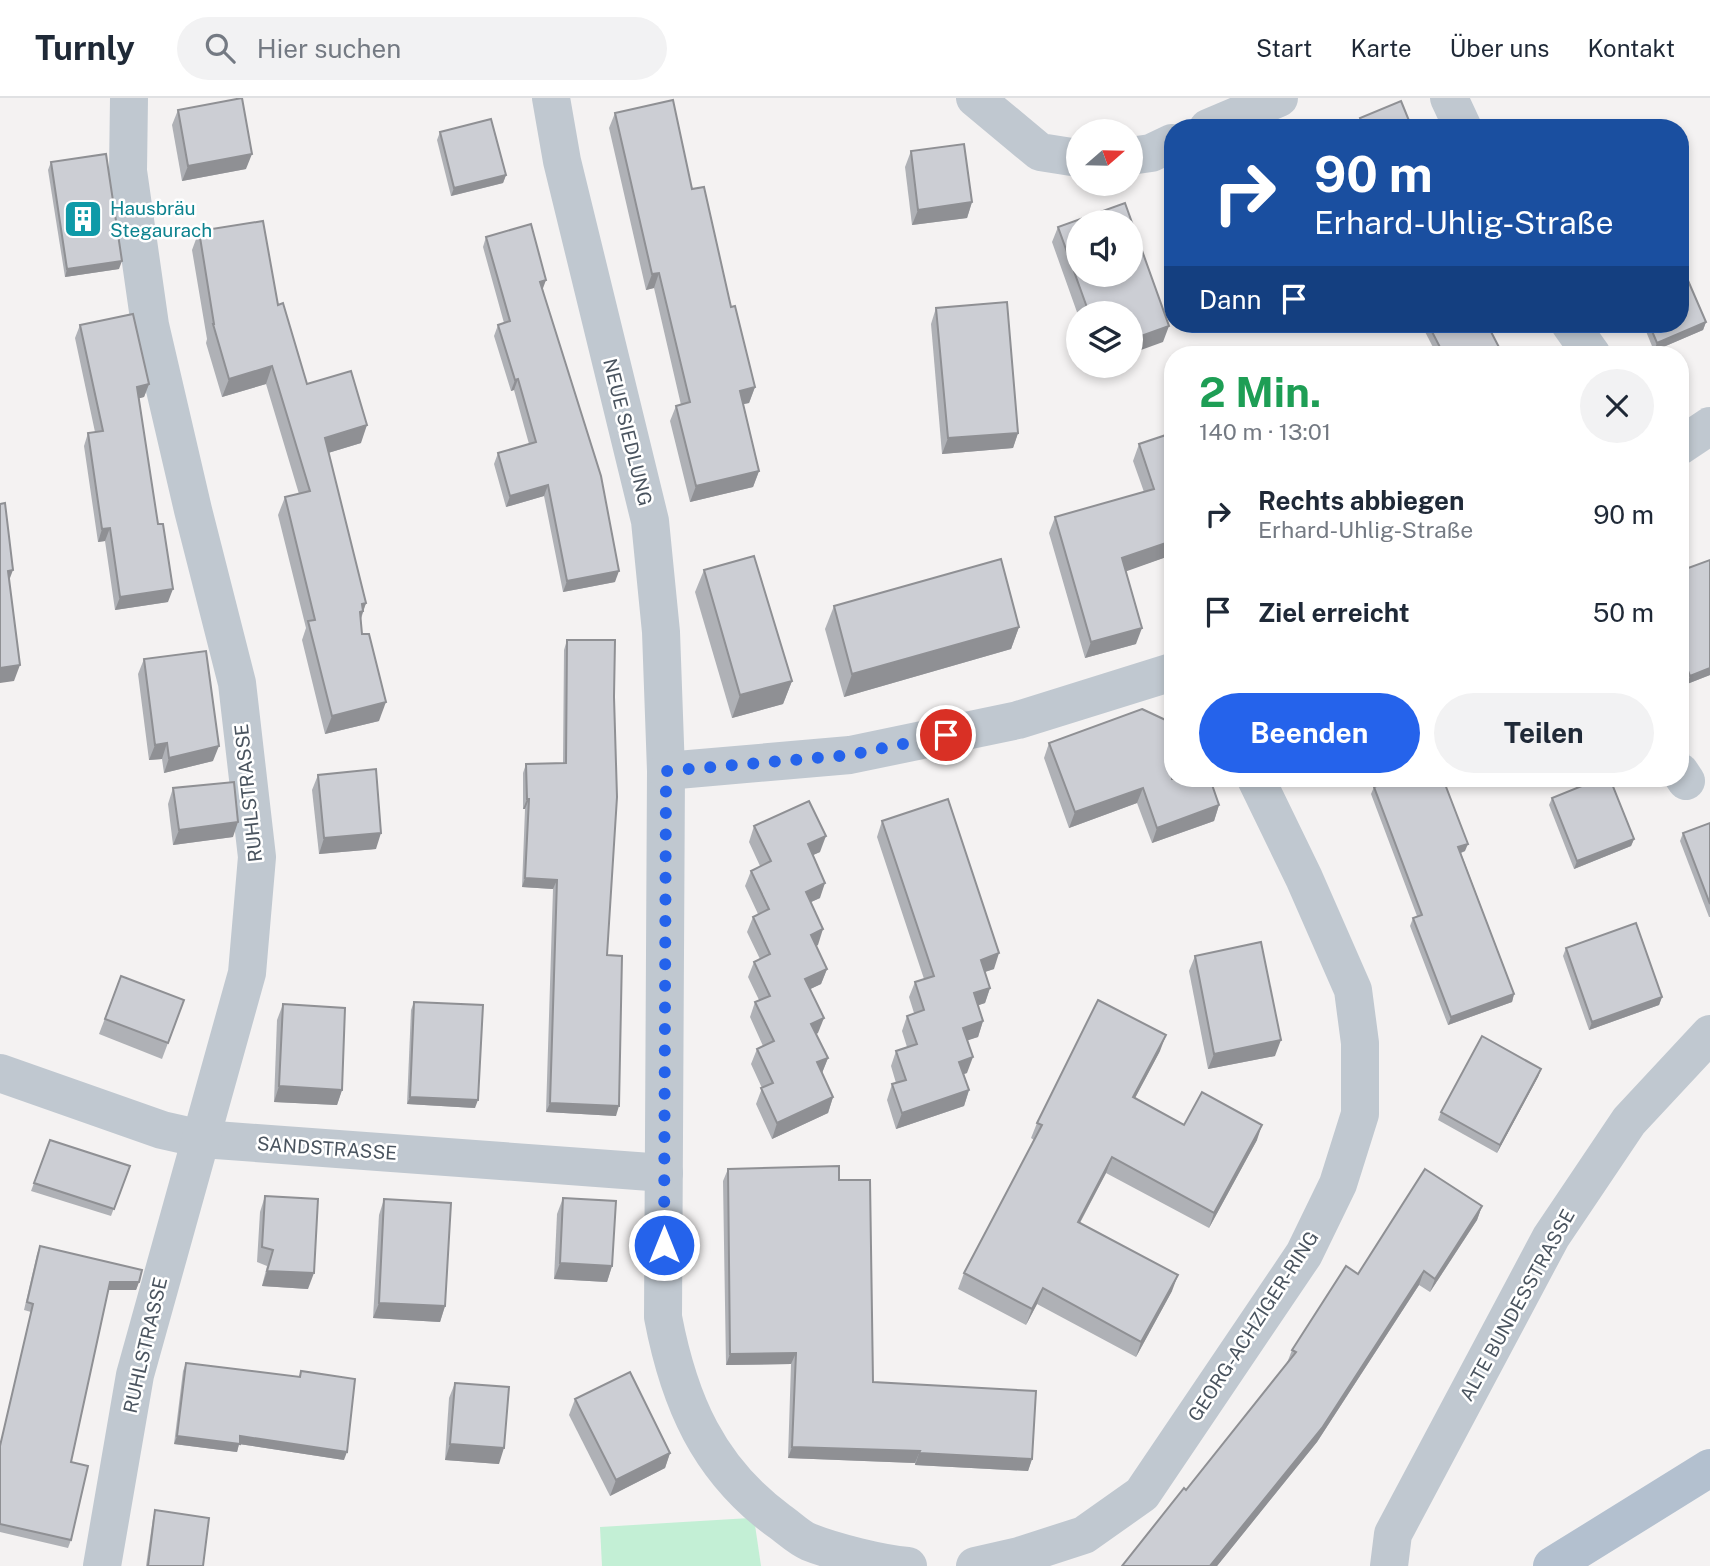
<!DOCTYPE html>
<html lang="de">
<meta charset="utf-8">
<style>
body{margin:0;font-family:"Public Sans",sans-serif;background:#f2f2f3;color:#1f2937;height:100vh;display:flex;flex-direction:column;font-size:26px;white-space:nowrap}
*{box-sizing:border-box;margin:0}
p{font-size:23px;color:#747a83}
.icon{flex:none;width:38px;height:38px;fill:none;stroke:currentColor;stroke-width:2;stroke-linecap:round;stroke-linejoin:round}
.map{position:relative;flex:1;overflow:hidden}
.panel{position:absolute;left:1164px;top:248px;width:525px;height:441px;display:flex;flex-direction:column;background:#fff;border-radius:28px;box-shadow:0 4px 10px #0003}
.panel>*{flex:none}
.hud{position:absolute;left:1164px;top:21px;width:525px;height:214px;border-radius:28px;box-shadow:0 4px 10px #0003;background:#1a4fa0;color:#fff;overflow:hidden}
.needle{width:46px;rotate:70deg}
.fabs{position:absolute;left:1066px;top:21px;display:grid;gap:14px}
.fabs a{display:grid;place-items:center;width:77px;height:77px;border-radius:50%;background:#fff;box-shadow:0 4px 10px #0003;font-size:35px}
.pin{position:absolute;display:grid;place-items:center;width:60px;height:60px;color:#fff;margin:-30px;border:4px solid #fff;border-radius:50%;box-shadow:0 2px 7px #0007}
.me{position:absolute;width:77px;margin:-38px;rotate:0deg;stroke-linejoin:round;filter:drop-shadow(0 0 5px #0008)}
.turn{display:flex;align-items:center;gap:24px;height:147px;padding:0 35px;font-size:32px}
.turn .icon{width:91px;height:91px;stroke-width:2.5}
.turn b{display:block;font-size:49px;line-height:60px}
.then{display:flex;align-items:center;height:66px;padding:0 35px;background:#0003;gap:14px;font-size:26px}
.round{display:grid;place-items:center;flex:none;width:74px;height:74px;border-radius:37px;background:#f2f2f3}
.headline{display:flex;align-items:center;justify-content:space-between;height:119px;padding:0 35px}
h1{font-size:42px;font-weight:700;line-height:52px;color:#1e9e55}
.cta{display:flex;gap:14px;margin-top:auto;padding:14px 35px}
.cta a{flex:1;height:80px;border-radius:42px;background:#2563eb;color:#fff;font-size:28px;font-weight:700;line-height:80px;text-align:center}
.cta a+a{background:#f2f2f3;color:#1f2937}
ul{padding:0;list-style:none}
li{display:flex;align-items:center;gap:21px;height:98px;padding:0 35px}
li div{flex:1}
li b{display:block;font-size:26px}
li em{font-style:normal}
header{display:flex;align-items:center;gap:42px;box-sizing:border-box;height:98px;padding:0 35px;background:#fff;border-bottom:2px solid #e0e1e3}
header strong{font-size:33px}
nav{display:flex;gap:38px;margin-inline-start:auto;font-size:24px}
.search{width:490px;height:63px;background:#f2f2f3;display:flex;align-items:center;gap:18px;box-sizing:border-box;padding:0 24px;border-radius:38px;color:#747a83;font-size:26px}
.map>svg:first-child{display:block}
.green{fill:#c3efd5}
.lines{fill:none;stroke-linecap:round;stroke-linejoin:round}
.street{stroke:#c0c8d0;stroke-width:38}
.primary{stroke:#b3c0cf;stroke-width:38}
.wall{fill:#afb1b6}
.shaded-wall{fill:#8f9094}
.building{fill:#ccced4;stroke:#8f9094;stroke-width:2;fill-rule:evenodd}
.route{stroke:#2563eb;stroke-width:12;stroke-dasharray:0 21.6}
.labels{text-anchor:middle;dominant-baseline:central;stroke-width:5;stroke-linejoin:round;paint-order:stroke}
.culture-label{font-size:19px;fill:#0d838f;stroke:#fff;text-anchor:start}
.street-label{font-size:19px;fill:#4a545f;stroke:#fff}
</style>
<header>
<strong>Turnly</strong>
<div class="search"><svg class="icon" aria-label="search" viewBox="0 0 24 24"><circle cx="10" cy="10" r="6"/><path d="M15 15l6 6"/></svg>Hier suchen</div>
<nav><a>Start</a><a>Karte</a><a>Über uns</a><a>Kontakt</a></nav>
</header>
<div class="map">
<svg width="1710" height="1468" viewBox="0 0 1710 1468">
<rect width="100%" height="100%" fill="#f4f2f2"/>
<polygon class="green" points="750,1420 755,1427 761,1468 602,1468 600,1429"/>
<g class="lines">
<g class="street">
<path d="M 551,0 L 562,63 L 650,423 L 661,534 L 666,673 L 663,1219 C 679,1303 708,1371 779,1423 C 788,1429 799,1440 809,1444 C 834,1454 882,1466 908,1468"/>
<polyline points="975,0 1040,54 1078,60"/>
<polyline points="1449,0 1463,30"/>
<polyline points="1208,30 1279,0"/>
<polyline points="1130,58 1151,55 1172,45"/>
<polyline points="1570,226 1592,257"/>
<polyline points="1680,348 1710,328"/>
<polyline points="666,673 850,657 1018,622 1172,574"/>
<polyline points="1680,674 1686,683"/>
<polyline points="0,975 162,1032 202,1041 664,1075"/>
<polyline points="102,1468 135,1277 247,875 257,759 237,585 193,412 150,227 128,73 129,0"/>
<polyline points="975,1468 1019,1458 1084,1437 1142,1396 1304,1156 1338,1086 1360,1016 1360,945 1353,892 1304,780 1256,681"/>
<polyline points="1389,1468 1393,1436 1551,1139 1629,1023 1710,936"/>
</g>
<polyline class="primary" points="1552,1468 1710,1370"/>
</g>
<g class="wall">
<polygon points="178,12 246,71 182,83 172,27"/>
<polygon points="615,15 692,91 731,209 755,289 749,305 743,306 759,373 753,389 690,404 670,323 676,308 681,307 654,190 646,192 609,30"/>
<polygon points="1360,20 1412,30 1357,30 1357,28"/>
<polygon points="440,34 506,77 503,85 451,98 437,42"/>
<polygon points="911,53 972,104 967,120 912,127 905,69"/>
<polygon points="51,64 119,171 65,179 48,72"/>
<polygon points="1058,129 1163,244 1130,215 1078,215 1078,217 1052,144"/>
<polygon points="199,133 278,207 307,286 361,345 328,355 366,505 361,521 362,536 379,623 325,636 302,542 306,530 278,417 285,399 299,396 266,286 222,299 206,245 207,241 192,152"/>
<polygon points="486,139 543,192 615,484 563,494 544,398 506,409 494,366 498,355 529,346 514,292 511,293 494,238 498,227 504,225 483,149"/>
<polygon points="936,210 1018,335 1013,350 942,356 931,226"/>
<polygon points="1706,224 1703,232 1654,253 1643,226 1680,226"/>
<polygon points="1421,226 1487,226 1503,257 1437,257"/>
<polygon points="80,227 149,286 144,299 139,300 168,504 115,512 105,443 98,444 84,348 88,335 95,334 75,240"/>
<polygon points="1172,335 1172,457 1125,473 1136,546 1085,560 1049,435 1055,419 1144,394 1133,363 1139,346"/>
<polygon points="1710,462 1710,577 1687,586 1680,567 1680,473"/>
<polygon points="704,472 792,583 783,606 732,620 695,494"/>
<polygon points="834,508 1019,529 1011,551 844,599 825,531"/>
<polygon points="567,542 607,857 616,1018 546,1014 553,791 522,789 525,711 523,711 523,675 526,666 563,665 564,552"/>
<polygon points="144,561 213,663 164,675 162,661 149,662 138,576"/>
<polygon points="1049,645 1219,707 1214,723 1152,745 1137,705 1069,730 1044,660"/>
<polygon points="318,677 376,751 319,756 312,692"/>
<polygon points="1374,689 1465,753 1461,755 1514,896 1512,904 1448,927 1410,828 1413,820 1417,818 1371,696"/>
<polygon points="173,690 233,739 173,747 168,706"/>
<polygon points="1552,700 1634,741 1631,748 1574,771 1549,707"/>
<polygon points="882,723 994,871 985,874 990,890 985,905 978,907 983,923 978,939 967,942 967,975 964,976 969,992 964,1008 896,1031 887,1002 892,986 896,985 891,968 896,953 907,949 902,933 907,918 914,915 909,899 915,884 924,881 877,739"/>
<polygon points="1710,725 1710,819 1709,819 1680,743 1683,735"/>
<polygon points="754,728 820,754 813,757 820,800 811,804 818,847 816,848 827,871 821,886 810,891 818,935 816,936 828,960 822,975 833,999 828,1015 772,1041 756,1006 762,990 751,966 757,951 763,948 750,919 755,904 759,902 748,879 754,864 760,861 747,834 753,819 758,816 745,788 751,773 760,768 749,744"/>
<polygon points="1566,850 1662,899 1659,907 1589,932 1563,858"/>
<polygon points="1195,858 1275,958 1208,971 1189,873"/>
<polygon points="121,878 184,902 162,961 99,936"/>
<polygon points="414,904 475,1010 407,1006 411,912"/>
<polygon points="283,906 342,992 337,1007 274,1004 277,922"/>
<polygon points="1160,953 1135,1000 1184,1027 1257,1042 1209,1130 1106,1075 1080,1125 1172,1193 1136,1259 1037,1206 1026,1227 958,1191 964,1175 1034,1042 1031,1040 1037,1025"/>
<polygon points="1541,971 1538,979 1497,1055 1438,1022 1441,1014"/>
<polygon points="50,1042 130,1068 111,1118 31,1093"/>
<polygon points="728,1071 839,1082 873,1284 1032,1361 1028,1373 915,1367 915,1365 788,1360 791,1266 726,1267 723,1083"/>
<polygon points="265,1098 308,1191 262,1188 267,1168 257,1164 260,1114"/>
<polygon points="563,1100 612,1168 607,1184 554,1181 557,1116"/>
<polygon points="384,1101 445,1208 440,1224 373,1220 379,1117"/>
<polygon points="1482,1108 1477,1122 1430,1194 1419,1187 1317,1344 1217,1468 1122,1468 1186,1392 1287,1265 1292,1252 1358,1176"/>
<polygon points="40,1148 139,1184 136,1192 108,1192 71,1364 71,1442 68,1450 0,1434 0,1347 31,1214 24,1212 37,1156"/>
<polygon points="186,1265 299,1279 301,1273 344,1362 239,1346 237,1354 174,1346 183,1273"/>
<polygon points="455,1285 499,1366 445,1362 449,1300"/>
<polygon points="575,1301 670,1355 665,1370 610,1398 569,1317"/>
<polygon points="155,1412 203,1468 146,1468 153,1420"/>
</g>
<g class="shaded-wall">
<polygon points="252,56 246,71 182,83 188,68"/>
<polygon points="506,77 503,85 451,98 454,90"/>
<polygon points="972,104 967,120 912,127 918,112"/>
<polygon points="122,163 119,171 65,179 67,171"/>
<polygon points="659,175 654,190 646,192 652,176"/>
<polygon points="546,182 542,193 540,184"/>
<polygon points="1706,224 1703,232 1654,253 1657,245"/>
<polygon points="1169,228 1163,244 1130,256 1130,242"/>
<polygon points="272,268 266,286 222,299 229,281"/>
<polygon points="518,281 514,292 511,293 515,282"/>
<polygon points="149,286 144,299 133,302 137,289"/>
<polygon points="755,289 749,305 734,308 740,293"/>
<polygon points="367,327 361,345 318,358 325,340"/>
<polygon points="1018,335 1013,350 942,356 948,340"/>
<polygon points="759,373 753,389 690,404 696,388"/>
<polygon points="548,387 544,398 506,409 510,398"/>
<polygon points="110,430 105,443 98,444 102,431"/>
<polygon points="1172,443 1172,457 1116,477 1122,460"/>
<polygon points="13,472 7,488 8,473"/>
<polygon points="619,473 615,484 563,494 567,483"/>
<polygon points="173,491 168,504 115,512 120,499"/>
<polygon points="366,505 363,513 357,532 362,506"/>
<polygon points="1019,529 1011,551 844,599 852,576"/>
<polygon points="1142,530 1136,546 1085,560 1091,544"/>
<polygon points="20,567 14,583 0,585 0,570"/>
<polygon points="1710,570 1710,577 1687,586 1690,578"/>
<polygon points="792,583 783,606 732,620 740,597"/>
<polygon points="386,604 379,623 325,636 332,618"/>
<polygon points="167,645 162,661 149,662 155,647"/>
<polygon points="219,648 213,663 164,675 169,660"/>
<polygon points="1143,690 1137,705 1069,730 1075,714"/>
<polygon points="527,701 529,701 525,711 523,711"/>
<polygon points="1219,707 1214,723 1152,745 1157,730"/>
<polygon points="238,724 233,739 173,747 179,732"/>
<polygon points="381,735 376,751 319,756 324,740"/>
<polygon points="826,738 820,754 802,762 808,746"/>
<polygon points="1634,741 1631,748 1574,771 1577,763"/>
<polygon points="1468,746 1465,753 1455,757 1458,749"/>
<polygon points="525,780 557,782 553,791 522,789"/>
<polygon points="825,785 820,800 800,809 806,794"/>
<polygon points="823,831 818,847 805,853 811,837"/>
<polygon points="999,855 994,871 975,877 981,862"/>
<polygon points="827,871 821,886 800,896 805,881"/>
<polygon points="990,890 985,905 968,911 974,895"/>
<polygon points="1514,896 1512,904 1448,927 1451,919"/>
<polygon points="1662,899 1659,907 1589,932 1592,924"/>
<polygon points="824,920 818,935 806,941 811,926"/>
<polygon points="983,923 978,939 957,946 963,930"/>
<polygon points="1166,937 1160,953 1127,1015 1133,999"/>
<polygon points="1281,942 1275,958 1208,971 1214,956"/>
<polygon points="973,959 967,975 954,979 959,964"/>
<polygon points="828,960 822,975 817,964"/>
<polygon points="1541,971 1538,979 1497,1055 1500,1047"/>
<polygon points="279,988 342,992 337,1007 274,1004"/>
<polygon points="969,992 964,1008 896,1031 902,1015"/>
<polygon points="410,999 478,1002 475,1010 407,1006"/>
<polygon points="833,999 828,1015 772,1041 777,1025"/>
<polygon points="550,1005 619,1008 616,1018 546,1014"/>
<polygon points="1262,1027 1257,1042 1209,1130 1214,1115"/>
<polygon points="1112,1059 1106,1075 1072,1139 1078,1124"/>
<polygon points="1482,1108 1477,1122 1430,1194 1435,1181"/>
<polygon points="560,1165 612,1168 607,1184 554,1181"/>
<polygon points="267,1173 314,1175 308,1191 262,1188"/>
<polygon points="1424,1173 1419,1187 1317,1344 1217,1468 1210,1468"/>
<polygon points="1178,1177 1172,1193 1136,1259 1141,1244"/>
<polygon points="110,1184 139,1184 136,1192 107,1192"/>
<polygon points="1043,1190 1037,1206 1026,1227 1032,1211"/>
<polygon points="379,1205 445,1208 440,1224 373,1220"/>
<polygon points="796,1255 791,1266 726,1267 730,1256"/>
<polygon points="177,1338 240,1338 347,1354 344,1362 239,1346 237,1354 174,1346"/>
<polygon points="450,1346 504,1350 499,1366 445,1362"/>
<polygon points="792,1349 920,1353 915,1365 788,1360"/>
<polygon points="670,1355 665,1370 610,1398 616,1382"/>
<polygon points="919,1355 1032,1361 1028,1373 915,1367"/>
</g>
<g class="building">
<polygon points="242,0 252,56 188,68 178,12"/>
<polygon points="673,2 692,91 704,89 731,209 735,208 755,289 740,293 759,373 696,388 676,308 690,304 659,175 652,176 615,15"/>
<polygon points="1401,3 1412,30 1364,30 1360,20"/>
<polygon points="491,21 506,77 454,90 440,34"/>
<polygon points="964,46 972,104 918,112 911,53"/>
<polygon points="106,56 122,163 67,171 51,64"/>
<path d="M 1125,105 L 1169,228 L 1130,242 L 1130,215 L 1089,215 L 1058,129 ZM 1078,124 L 1130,124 L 1130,177 L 1078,177 Z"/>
<polygon points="263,123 278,207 283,205 307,286 351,273 367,327 325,340 366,505 362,506 363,513 360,514 362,536 369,536 386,604 332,618 308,523 315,522 285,399 310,393 272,268 229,281 213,226 214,226 199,133"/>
<polygon points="531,126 546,182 540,184 601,378 619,473 567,483 548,387 510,398 498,355 536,344 518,281 515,282 498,227 510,223 486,139"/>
<polygon points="1680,164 1706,224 1657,245 1649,226 1680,226"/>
<polygon points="1007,204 1018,335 948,340 936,210"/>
<polygon points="133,216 149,286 137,289 158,426 163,426 173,491 120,499 110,430 102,431 88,335 103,333 80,227"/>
<polygon points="1428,226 1487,226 1503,257 1467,257 1466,256 1463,257 1444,257"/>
<polygon points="1172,335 1172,443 1122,460 1142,530 1091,544 1055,419 1154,391 1139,346"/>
<polygon points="5,405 13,472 8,473 20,567 0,570 0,406"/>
<polygon points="754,458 792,583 740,597 704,472"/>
<polygon points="1001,461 1019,529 852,576 834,508"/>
<polygon points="1710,462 1710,570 1690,578 1680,551 1680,473"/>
<polygon points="567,542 615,542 614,599 617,699 607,857 622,858 619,1008 550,1005 557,782 525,780 529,701 527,701 526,666 566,665"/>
<polygon points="206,553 219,648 169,660 167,645 155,647 144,561"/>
<polygon points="1142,611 1172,625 1172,681 1210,681 1219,707 1157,730 1143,690 1075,714 1049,645"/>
<polygon points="376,671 381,735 324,740 318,677"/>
<polygon points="1395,681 1443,681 1468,746 1458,749 1514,896 1451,919 1413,820 1422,817 1374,689"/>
<polygon points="1599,681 1610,681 1634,741 1577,763 1552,700"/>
<polygon points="234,684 238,724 179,732 173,690"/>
<polygon points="948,701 999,855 981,862 990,890 974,895 983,923 963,930 973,959 959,964 969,992 902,1015 892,986 906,982 896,953 917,946 907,918 924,912 915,884 934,878 882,723"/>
<polygon points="809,703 826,738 808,746 825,785 806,794 823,831 811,837 827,871 805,881 824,920 811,926 828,960 817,964 833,999 777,1025 761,990 773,985 757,951 774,943 755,904 770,898 754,864 770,856 753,819 769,811 751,773 771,763 754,728"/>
<polygon points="1710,725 1710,806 1683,735"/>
<polygon points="1636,825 1662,899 1592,924 1566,850"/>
<polygon points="1261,844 1281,942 1214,956 1195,858"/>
<polygon points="121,878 184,902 168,945 105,921"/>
<polygon points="1098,902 1166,937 1133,999 1184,1027 1202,994 1262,1027 1214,1115 1112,1059 1078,1124 1178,1177 1141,1244 1043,1190 1032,1211 964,1175 1042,1027 1037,1025"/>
<polygon points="414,904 483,907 478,1002 410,999"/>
<polygon points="283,906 345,910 342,992 279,988"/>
<polygon points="1482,938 1541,971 1500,1047 1441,1014"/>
<polygon points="50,1042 130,1068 114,1111 34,1085"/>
<polygon points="839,1068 839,1082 870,1082 873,1284 1036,1293 1032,1361 919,1355 920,1353 792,1349 796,1255 730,1256 728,1071"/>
<polygon points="1425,1071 1482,1108 1435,1181 1424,1173 1322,1330 1210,1468 1122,1468 1184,1390 1186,1392 1296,1254 1292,1252 1346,1168 1358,1176"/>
<polygon points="265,1098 318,1101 314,1175 267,1173 273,1152 262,1149"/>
<polygon points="563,1100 616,1103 612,1168 560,1165"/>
<polygon points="384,1101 451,1105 445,1208 379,1205"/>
<polygon points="40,1148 142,1172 139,1184 110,1184 71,1364 88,1368 71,1442 0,1426 0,1348 33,1206 27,1204"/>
<polygon points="186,1265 300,1279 301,1273 355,1281 347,1354 240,1338 240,1346 177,1338"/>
<polygon points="630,1274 670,1355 616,1382 575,1301"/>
<polygon points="455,1285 509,1289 504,1350 450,1346"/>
<polygon points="155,1412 209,1420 203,1468 148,1468"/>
</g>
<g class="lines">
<polyline class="route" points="664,1147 666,673 850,657 946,637"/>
</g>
<defs>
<g id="building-square" transform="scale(2.0125)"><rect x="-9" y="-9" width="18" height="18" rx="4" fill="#0f9aa8" stroke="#fff"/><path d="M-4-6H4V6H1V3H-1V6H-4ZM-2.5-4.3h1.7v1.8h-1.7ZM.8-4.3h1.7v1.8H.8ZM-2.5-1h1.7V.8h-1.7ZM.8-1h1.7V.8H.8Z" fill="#fff"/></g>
</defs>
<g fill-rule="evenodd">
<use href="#building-square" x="83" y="121"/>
</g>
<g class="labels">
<g class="culture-label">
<text x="110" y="110">Hausbräu<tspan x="110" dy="22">Stegaurach</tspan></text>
</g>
<g class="street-label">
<text transform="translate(628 334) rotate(76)">NEUE SIEDLUNG</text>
<text transform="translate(248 695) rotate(-96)">RUHLSTRASSE</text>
<text transform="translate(327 1050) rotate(4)">SANDSTRASSE</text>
<text transform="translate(1517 1207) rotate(-61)">ALTE BUNDESSTRASSE</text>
<text transform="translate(1253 1228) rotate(-57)">GEORG-ACHZIGER-RING</text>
<text transform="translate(145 1247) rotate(-77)">RUHLSTRASSE</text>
</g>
</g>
</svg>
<div class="fabs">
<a><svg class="needle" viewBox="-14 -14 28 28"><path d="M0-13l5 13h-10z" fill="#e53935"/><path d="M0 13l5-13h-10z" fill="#747a83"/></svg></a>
<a><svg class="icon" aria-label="sound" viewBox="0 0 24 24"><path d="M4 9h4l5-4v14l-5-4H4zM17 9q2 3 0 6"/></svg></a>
<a><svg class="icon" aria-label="layers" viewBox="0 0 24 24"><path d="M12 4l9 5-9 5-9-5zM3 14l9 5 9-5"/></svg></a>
</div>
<div class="pin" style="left:946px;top:637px;background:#d93025"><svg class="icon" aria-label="arrive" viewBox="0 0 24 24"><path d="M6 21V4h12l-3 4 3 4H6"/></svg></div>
<svg class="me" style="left:664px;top:1147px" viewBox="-20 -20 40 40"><circle r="17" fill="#2563eb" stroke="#fff" stroke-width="3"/><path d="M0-11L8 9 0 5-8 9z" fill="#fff"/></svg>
<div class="hud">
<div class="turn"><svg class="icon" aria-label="right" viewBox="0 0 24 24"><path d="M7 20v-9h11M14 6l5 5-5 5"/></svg><div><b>90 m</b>Erhard-Uhlig-Straße</div></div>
<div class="then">Dann<svg class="icon" aria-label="arrive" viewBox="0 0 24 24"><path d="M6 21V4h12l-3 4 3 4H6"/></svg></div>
</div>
<section class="panel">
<div class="headline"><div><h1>2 Min.</h1><p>140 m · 13:01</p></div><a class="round"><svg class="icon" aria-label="close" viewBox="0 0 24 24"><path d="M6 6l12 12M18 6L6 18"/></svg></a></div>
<ul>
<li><svg class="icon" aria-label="right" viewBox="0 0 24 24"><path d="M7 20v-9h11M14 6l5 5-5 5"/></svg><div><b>Rechts abbiegen</b><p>Erhard-Uhlig-Straße</p></div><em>90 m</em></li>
<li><svg class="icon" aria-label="arrive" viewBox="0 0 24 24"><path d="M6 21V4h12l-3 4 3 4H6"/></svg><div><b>Ziel erreicht</b></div><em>50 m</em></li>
</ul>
<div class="cta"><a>Beenden</a><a>Teilen</a></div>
</section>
</div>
